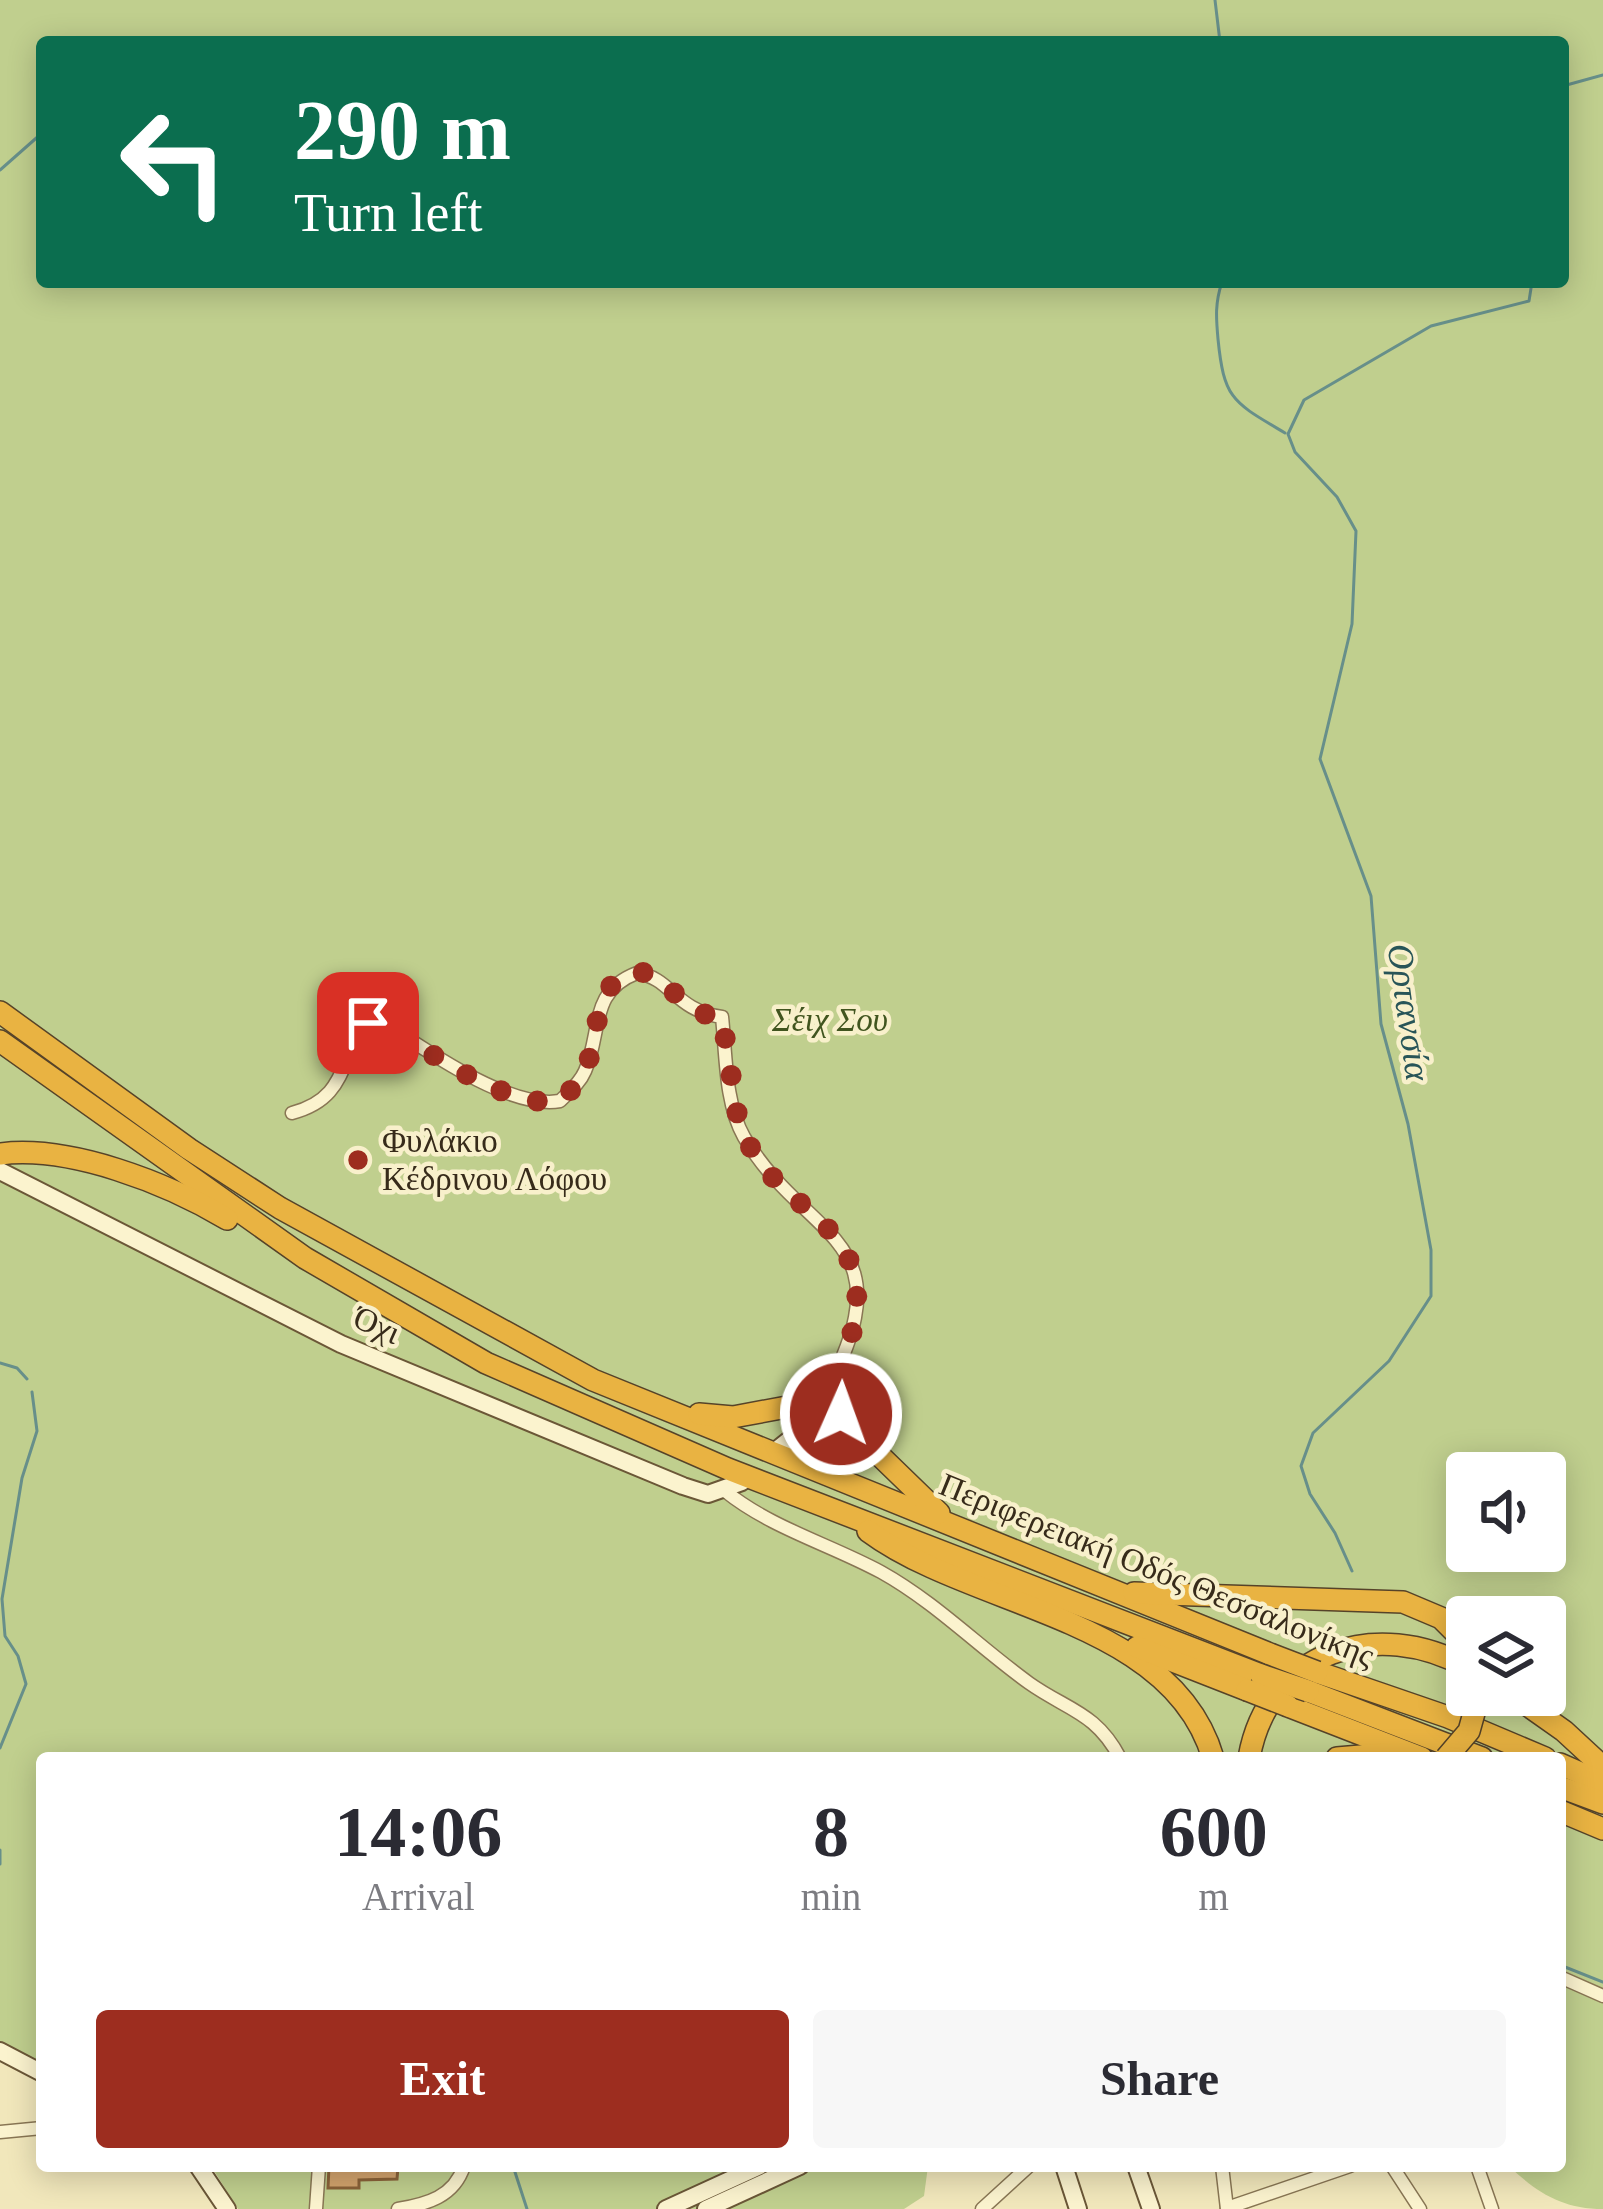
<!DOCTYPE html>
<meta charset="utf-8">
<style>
body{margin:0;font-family:Georgia,serif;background:#f7f7f7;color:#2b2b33;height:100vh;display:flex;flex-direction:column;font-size:45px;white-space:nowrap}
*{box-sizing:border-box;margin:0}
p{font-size:39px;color:#7c7c81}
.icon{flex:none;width:66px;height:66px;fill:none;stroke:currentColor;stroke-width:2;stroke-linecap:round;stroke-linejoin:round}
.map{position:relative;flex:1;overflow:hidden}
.side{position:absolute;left:36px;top:1752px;width:1530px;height:420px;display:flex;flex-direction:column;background:#fff;border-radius:12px;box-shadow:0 6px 30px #0003}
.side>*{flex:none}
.top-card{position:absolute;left:36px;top:36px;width:1533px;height:252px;border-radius:12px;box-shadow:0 6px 30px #0003;background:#0b6e4f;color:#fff;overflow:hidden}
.buttons{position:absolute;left:1446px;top:1452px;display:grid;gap:24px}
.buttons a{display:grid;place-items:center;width:120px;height:120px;border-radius:12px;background:#fff;box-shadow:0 6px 30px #0003;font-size:60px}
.pin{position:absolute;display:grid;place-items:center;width:102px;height:102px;color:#fff;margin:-51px;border-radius:24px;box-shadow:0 6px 18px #0006}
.me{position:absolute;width:132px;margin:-66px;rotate:2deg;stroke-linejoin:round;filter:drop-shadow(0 0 9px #0008)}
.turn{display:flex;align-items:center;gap:42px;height:252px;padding:0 60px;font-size:54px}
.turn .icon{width:156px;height:156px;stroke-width:2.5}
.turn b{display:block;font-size:84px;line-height:102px}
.eta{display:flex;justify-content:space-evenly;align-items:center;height:204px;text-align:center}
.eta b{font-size:72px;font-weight:700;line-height:84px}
.cta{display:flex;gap:24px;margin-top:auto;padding:24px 60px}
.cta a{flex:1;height:138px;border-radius:12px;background:#9d2d1f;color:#fff;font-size:48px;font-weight:700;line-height:138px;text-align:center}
.cta a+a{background:#f7f7f7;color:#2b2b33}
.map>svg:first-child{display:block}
.green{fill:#c0cf8e;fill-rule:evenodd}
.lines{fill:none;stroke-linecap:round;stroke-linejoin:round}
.stream{stroke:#678f8a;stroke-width:3}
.building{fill:#d2a36d;stroke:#8a6238;stroke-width:3}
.street-casing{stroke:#897654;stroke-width:15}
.secondary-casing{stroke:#6b5737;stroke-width:20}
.highway-casing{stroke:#564329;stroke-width:24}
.street{stroke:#fbf3ce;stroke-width:12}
.secondary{stroke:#fbf3ce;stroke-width:16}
.highway{stroke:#e9b342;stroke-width:21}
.highway-bridge-casing{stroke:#564329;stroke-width:24;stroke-linecap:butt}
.highway-bridge{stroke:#e9b342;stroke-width:21}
.route{stroke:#9d2d1f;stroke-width:21;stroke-dasharray:0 37.8}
.poi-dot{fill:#9d2d1f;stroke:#f8f0cb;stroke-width:4.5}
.labels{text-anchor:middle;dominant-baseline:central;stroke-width:9;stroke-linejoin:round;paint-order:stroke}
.park-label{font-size:33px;font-style:italic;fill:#41551f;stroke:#f8f0cb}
.poi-label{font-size:33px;fill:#372b1a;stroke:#f8f0cb;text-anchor:start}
.street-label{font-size:33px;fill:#372b1a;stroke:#f8f0cb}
.water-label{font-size:36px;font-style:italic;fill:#285558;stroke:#f8f0cb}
</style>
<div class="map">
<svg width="1603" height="2209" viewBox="0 0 1603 2209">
<rect width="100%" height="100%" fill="#f1e7bb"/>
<g class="green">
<path d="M 0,0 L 1603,0 L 1603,2209 C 1563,2209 1537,2193 1509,2166 L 1560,2166 L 1560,1758 L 42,1758 L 42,2068 L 0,2046 ZM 42,42 L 1563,42 L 1563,282 L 42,282 ZM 1467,1473 L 1545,1473 L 1545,1551 L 1467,1551 ZM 1467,1617 L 1545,1617 L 1545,1695 L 1467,1695 Z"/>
<polygon points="211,2166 928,2166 924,2196 904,2209 238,2209"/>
</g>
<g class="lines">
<g class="stream">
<polyline points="1215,0 1220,42"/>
<polyline points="1563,86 1603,75"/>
<polyline points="0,170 42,133"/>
<path d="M 1222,282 C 1215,303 1216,317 1218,339 C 1224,400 1233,402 1285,433"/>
<polyline points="0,1363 17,1368 27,1379"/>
<polyline points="1352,1571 1335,1533 1310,1494 1301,1466 1313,1433 1389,1361 1431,1296 1431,1250 1408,1124 1381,1024 1371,896 1320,759 1352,624 1356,531 1337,497 1295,452 1288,434 1304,400 1431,326 1529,301 1532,282"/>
<polyline points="0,1748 26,1684 18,1656 5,1636 2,1599 22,1478 37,1431 32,1392"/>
<polyline points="0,1850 0,1864"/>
<polyline points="1560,1965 1603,1982"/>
<polyline points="513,2166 527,2209"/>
</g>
</g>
<polygon class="building" points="329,2166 398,2167 397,2179 359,2180 359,2188 328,2188"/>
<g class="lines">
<g class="street-casing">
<g id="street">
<path d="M 292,1113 C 349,1098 338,1058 368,1023 L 386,1024 C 427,1051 511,1110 560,1101 C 569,1092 580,1083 585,1071 C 602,1032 589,991 637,973 C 672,978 674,1010 722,1017 C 726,1054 725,1104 744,1137 C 805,1240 904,1235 832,1380"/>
<polyline points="816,1395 832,1380 835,1401"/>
<path d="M 725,1491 C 771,1528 829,1544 881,1572 C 935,1602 979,1647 1029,1683 C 1067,1710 1096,1712 1120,1758"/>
<polyline points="1560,1977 1603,1996"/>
<polyline points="0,2132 42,2128"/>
<polyline points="1222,2166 1227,2209"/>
<polyline points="1392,2166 1420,2209"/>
<polyline points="1477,2166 1492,2209"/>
<polyline points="1227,2208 1350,2166"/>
<polyline points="316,2209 319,2166"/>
<path d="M 398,2209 C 427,2204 454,2197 464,2166"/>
<polyline points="982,2209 1029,2166"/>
</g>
</g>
<g class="secondary-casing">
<g id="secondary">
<polyline points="0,1171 341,1344 683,1486 708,1494 742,1482"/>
<circle cx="820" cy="1416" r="21"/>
<polyline points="779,1448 794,1436"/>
<polyline points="0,2051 42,2073"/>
<polyline points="198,2166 227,2209"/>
<polyline points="1064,2166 1078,2209"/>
<polyline points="1136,2166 1151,2209"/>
<polyline points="666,2209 760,2166"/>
<polyline points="706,2209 800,2166"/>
</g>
</g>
<g class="highway-casing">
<g id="highway">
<polyline points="0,1012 189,1149 280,1208 593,1380 1270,1654"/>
<polyline points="0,1041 305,1258 486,1363 728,1469 1261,1675"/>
<path d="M 0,1154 C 70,1145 167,1183 227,1219"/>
<polyline points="699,1414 733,1417 803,1404"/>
<polyline points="841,1418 939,1513"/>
<path d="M 868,1531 C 973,1609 1172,1617 1213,1758"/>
<polyline points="1134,1593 1403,1602 1441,1618 1467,1644"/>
<polyline points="1137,1647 1247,1690"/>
<polyline points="1317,1672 1448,1717 1545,1758"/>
<polyline points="1308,1691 1482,1758"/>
<polyline points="1513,1695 1564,1731 1603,1767"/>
<polyline points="1288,1706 1422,1758"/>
<path d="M 1249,1758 C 1268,1650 1378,1617 1467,1667"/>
<polyline points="1337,1758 1396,1753"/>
<polyline points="1560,1764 1603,1783"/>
<polyline points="1560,1787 1603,1803"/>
<polyline points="1560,1811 1603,1829"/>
</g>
</g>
<use href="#street" class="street"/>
<use href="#secondary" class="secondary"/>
<use href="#highway" class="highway"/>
<g class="highway-bridge-casing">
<g id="highway-bridge">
<polyline points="1270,1654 1317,1672"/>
<polyline points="1261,1675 1308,1691"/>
<polyline points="1247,1690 1288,1706"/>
<polyline points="1446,1758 1469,1731 1479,1695"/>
</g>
</g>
<use href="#highway-bridge" class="highway-bridge"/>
</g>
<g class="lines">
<path class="route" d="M 368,1023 L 386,1024 C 427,1052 511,1110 560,1101 C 569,1092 579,1083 585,1072 C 597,1045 596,953 651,975 C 680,987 673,1010 722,1018 L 740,1131 L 766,1171 L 840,1240 L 854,1271 L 859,1316 L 832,1380 L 841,1414"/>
</g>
<circle class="poi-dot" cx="358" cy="1160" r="12"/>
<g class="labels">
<g class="park-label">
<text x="830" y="1020">Σέιχ Σου</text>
</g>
<g class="poi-label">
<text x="382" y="1141">Φυλάκιο<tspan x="382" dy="38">Κέδρινου Λόφου</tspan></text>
</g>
<g class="street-label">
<text transform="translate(377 1325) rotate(24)">Όχι</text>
<text transform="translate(1157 1570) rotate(22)">Περιφερειακή Οδός Θεσσαλονίκης</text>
</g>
<g class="water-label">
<text transform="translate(1409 1012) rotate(82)">Ορτανσία</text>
</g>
</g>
</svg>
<div class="buttons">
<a><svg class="icon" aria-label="sound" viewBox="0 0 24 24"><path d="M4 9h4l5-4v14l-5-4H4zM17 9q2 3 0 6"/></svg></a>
<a><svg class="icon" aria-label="layers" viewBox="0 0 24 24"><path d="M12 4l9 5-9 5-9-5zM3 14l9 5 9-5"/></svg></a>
</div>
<div class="pin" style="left:368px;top:1023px;background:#d93025"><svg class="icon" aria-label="arrive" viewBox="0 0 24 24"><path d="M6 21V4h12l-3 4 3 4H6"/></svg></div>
<svg class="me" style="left:841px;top:1414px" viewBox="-20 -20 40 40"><circle r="17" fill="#9d2d1f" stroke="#fff" stroke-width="3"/><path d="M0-11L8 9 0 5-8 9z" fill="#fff"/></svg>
<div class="top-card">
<div class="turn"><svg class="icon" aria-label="left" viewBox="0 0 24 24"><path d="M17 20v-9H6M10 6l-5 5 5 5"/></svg><div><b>290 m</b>Turn left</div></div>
</div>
<section class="side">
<div class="eta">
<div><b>14:06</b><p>Arrival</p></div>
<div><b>8</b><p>min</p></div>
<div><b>600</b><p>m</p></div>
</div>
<div class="cta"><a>Exit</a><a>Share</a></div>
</section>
</div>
